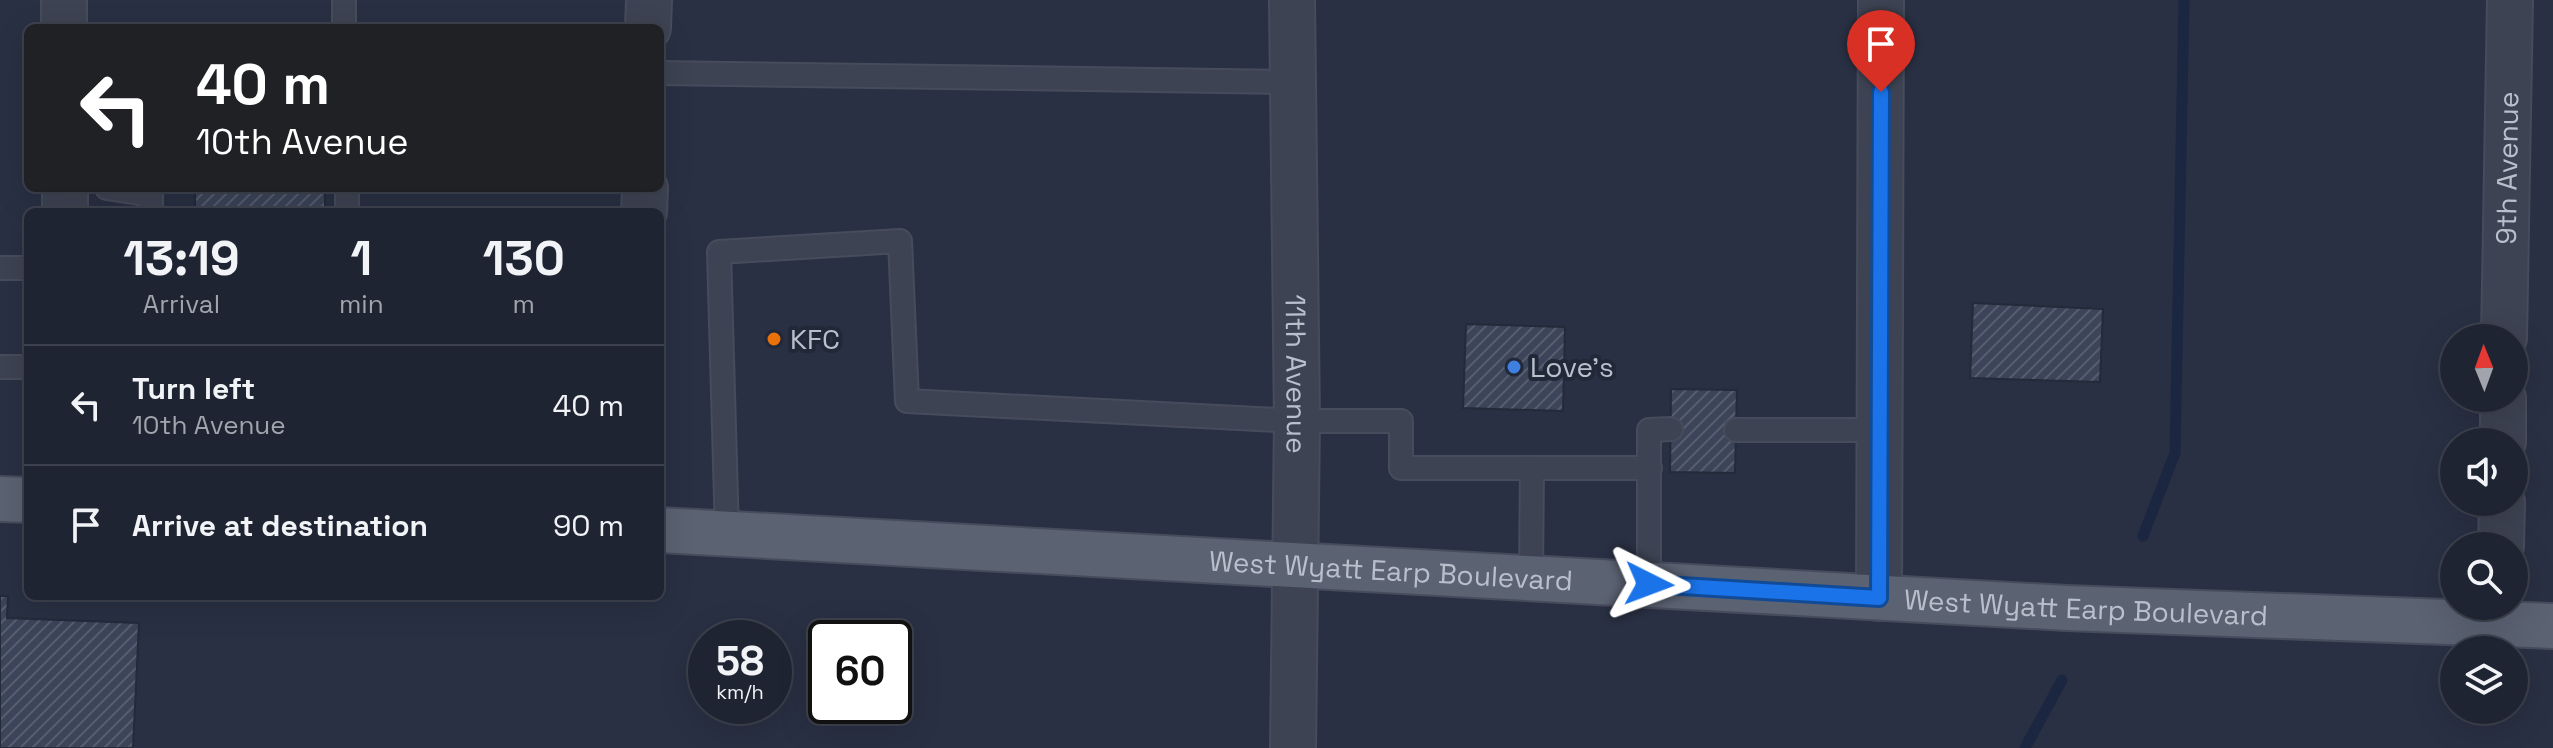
<!DOCTYPE html>
<style>
body{margin:0;font-family:"Space Grotesk",sans-serif;background:#2c303e;color:#f1f3f6;height:100vh;display:flex;flex-direction:column;font-size:30px;white-space:nowrap}
*{box-sizing:border-box;margin:0}
p{font-size:26px;color:#a1a4ac}
.icon{flex:none;width:44px;height:44px;fill:none;stroke:currentColor;stroke-width:2;stroke-linecap:round;stroke-linejoin:round}
.map{position:relative;flex:1;overflow:hidden}
.side{position:absolute;left:24px;top:208px;width:640px;height:392px;display:flex;flex-direction:column;background:#1f2432;border-radius:12px;box-shadow:0 8px 32px #0002,0 0 0 2px #3c414d}
.side>*{flex:none}
.hud{position:absolute;left:24px;top:24px;width:640px;height:168px;border-radius:12px;box-shadow:0 8px 32px #0002,0 0 0 2px #3c414d;background:#202124;color:#fff;overflow:hidden}
.needle{width:52px;rotate:359deg}
.buttons{position:absolute;left:2440px;top:324px;display:grid;gap:16px}
.buttons a{display:grid;place-items:center;width:88px;height:88px;border-radius:50%;background:#1f2432;box-shadow:0 8px 32px #0002,0 0 0 2px #3c414d;font-size:40px}
.speed{position:absolute;left:688px;top:620px;display:flex;gap:16px;font-size:40px;font-weight:700;text-align:center}
.speed>*{display:grid;place-content:center;width:104px;height:104px;border-radius:50%;background:#1f2432;box-shadow:0 8px 32px #0002,0 0 0 2px #3c414d;line-height:1}
.speed small{font-size:20px;font-weight:400}
.speed .limit{border:4px solid #111;border-radius:12px;background:#fff;color:#111}
.pin{position:absolute;display:grid;place-items:center;width:68px;height:68px;color:#fff;margin:-82px -34px;border-radius:50% 50% 50% 0;rotate:-45deg;box-shadow:0 0 8px #0007}
.pin .icon{rotate:45deg}
.me{position:absolute;width:88px;margin:-44px;rotate:93deg;stroke-linejoin:round;filter:drop-shadow(0 0 6px #0008)}
.turn{display:flex;align-items:center;gap:28px;height:168px;padding:0 40px;font-size:36px}
.turn .icon{width:104px;height:104px;stroke-width:2.5}
.turn b{display:block;font-size:56px;line-height:68px}
.eta{display:flex;justify-content:space-evenly;align-items:center;height:136px;text-align:center}
.eta b{font-size:48px;font-weight:700;line-height:56px}
ul{padding:0;list-style:none}
li{display:flex;align-items:center;gap:24px;height:120px;padding:0 40px;border-top:2px solid #3c414d}
li div{flex:1}
li b{display:block;font-size:30px}
li em{font-style:normal}
.map>svg:first-child{display:block}
.lines{fill:none;stroke-linecap:round;stroke-linejoin:round}
.stream{stroke:#1b2641;stroke-width:11}
.building{fill:url(#building-hatch);stroke:#232a3a;stroke-width:2}
.lane-casing{stroke:#474c5c;stroke-width:26}
.street-casing{stroke:#474c5c;stroke-width:48}
.primary-casing{stroke:#474c5c;stroke-width:48}
.lane{stroke:#3d4352;stroke-width:22}
.street{stroke:#3d4352;stroke-width:44}
.primary{stroke:#5b6272;stroke-width:44}
.route-casing{stroke:#114b97;stroke-width:20}
.route{stroke:#1a73e8;stroke-width:14}
.food-dot{fill:#e8710a;stroke:#212838;stroke-width:3}
.shop-dot{fill:#3f7fe0;stroke:#212838;stroke-width:3}
.labels{text-anchor:middle;dominant-baseline:central;stroke-width:8;stroke-linejoin:round;paint-order:stroke}
.street-label{font-size:28px;fill:#babfcc;stroke:#212838}
.poi-label{font-size:28px;fill:#babfcc;stroke:#212838;text-anchor:start}
</style>
<div class="map">
<svg width="2553" height="748" viewBox="0 0 2553 748">
<defs>
<pattern id="building-hatch" width="6" height="6" patternUnits="userSpaceOnUse" patternTransform="scale(2)"><rect width="6" height="6" fill="#3b4458"/><path d="M-1 1l2-2M0 6l6-6M5 7l2-2" fill="none" stroke="#555d6f"/></pattern>
</defs>
<rect width="100%" height="100%" fill="#293043"/>
<g class="lines">
<g class="stream">
<polyline points="2143,536 2175,453 2184,0"/>
<polyline points="2025,748 2062,680"/>
</g>
</g>
<g class="building">
<rect x="195" y="188" width="130" height="24"/>
<polygon points="1973,303 2103,309 2100,382 1970,378"/>
<polygon points="1466,324 1565,327 1563,411 1463,408"/>
<polygon points="1671,389 1737,390 1735,473 1670,472"/>
<polygon points="0,596 8,596 7,618 139,623 133,748 0,748"/>
</g>
<g class="lines">
<g class="lane-casing">
<g id="lane">
<polyline points="344,0 344,28"/>
<polyline points="660,73 1293,82"/>
<polyline points="107,188 151,195 151,212"/>
<polyline points="347,188 347,212"/>
<polyline points="0,268 28,268"/>
<polyline points="0,367 28,367"/>
<polyline points="1736,430 1880,430"/>
<polyline points="727,534 719,252 900,241 907,401 1297,421 1401,421 1401,468 1650,468"/>
<polyline points="1531,577 1532,468"/>
<polyline points="1649,584 1649,430 1671,429"/>
</g>
</g>
<g class="street-casing">
<g id="street">
<polyline points="64,0 64,28"/>
<path id="s1" d="M 1292,0 L 1297,421 L 1293,748"/>
<polyline points="648,28 649,0"/>
<polyline points="65,188 65,212"/>
<polyline points="644,212 645,188"/>
<path id="s2" d="M 2504,338 L 2510,0"/>
<polyline points="2503,442 2503,398"/>
<polyline points="2501,546 2502,502"/>
<polyline points="1879,598 1881,0"/>
</g>
</g>
<g class="primary-casing">
<g id="primary">
<polyline points="0,499 28,500"/>
<path id="s3" d="M 660,530 L 2067,608 L 2553,626"/>
</g>
</g>
<use href="#lane" class="lane"/>
<use href="#street" class="street"/>
<use href="#primary" class="primary"/>
</g>
<g class="lines">
<g class="route-casing">
<polyline id="route" points="1649,584 1879,598 1881,92"/>
</g>
<use href="#route" class="route"/>
</g>
<circle class="food-dot" cx="774" cy="339" r="8"/>
<circle class="shop-dot" cx="1514" cy="367" r="8"/>
<g class="labels">
<g class="street-label">
<text stroke="none"><textPath href="#s2" startOffset="170">9th Avenue</textPath></text>
<text stroke="none"><textPath href="#s1" startOffset="374">11th Avenue</textPath></text>
<text stroke="none"><textPath href="#s3" startOffset="732">West Wyatt Earp Boulevard</textPath></text>
<text stroke="none"><textPath href="#s3" startOffset="1428">West Wyatt Earp Boulevard</textPath></text>
</g>
<g class="poi-label">
<text x="790" y="339">KFC</text>
<text x="1530" y="367">Love's</text>
</g>
</g>
</svg>
<div class="buttons">
<a><svg class="needle" viewBox="-14 -14 28 28"><path d="M0-13l5 13h-10z" fill="#e53935"/><path d="M0 13l5-13h-10z" fill="#a1a4ac"/></svg></a>
<a><svg class="icon" aria-label="sound" viewBox="0 0 24 24"><path d="M4 9h4l5-4v14l-5-4H4zM17 9q2 3 0 6"/></svg></a>
<a><svg class="icon" aria-label="search" viewBox="0 0 24 24"><circle cx="10" cy="10" r="6"/><path d="M15 15l6 6"/></svg></a>
<a><svg class="icon" aria-label="layers" viewBox="0 0 24 24"><path d="M12 4l9 5-9 5-9-5zM3 14l9 5 9-5"/></svg></a>
</div>
<div class="speed"><div>58<small>km/h</small></div><div class="limit">60</div></div>
<div class="pin" style="left:1881px;top:92px;background:#d93025"><svg class="icon" aria-label="arrive" viewBox="0 0 24 24"><path d="M6 21V4h12l-3 4 3 4H6"/></svg></div>
<svg class="me" style="left:1649px;top:584px" viewBox="-20 -20 40 40"><path d="M0-17L14 15 0 8-14 15z" fill="#1a73e8" stroke="#fff" stroke-width="4"/></svg>
<div class="hud">
<div class="turn"><svg class="icon" aria-label="left" viewBox="0 0 24 24"><path d="M17 20v-9H6M10 6l-5 5 5 5"/></svg><div><b>40 m</b>10th Avenue</div></div>
</div>
<section class="side">
<div class="eta">
<div><b>13:19</b><p>Arrival</p></div>
<div><b>1</b><p>min</p></div>
<div><b>130</b><p>m</p></div>
</div>
<ul>
<li><svg class="icon" aria-label="left" viewBox="0 0 24 24"><path d="M17 20v-9H6M10 6l-5 5 5 5"/></svg><div><b>Turn left</b><p>10th Avenue</p></div><em>40 m</em></li>
<li><svg class="icon" aria-label="arrive" viewBox="0 0 24 24"><path d="M6 21V4h12l-3 4 3 4H6"/></svg><div><b>Arrive at destination</b></div><em>90 m</em></li>
</ul>
</section>
</div>
